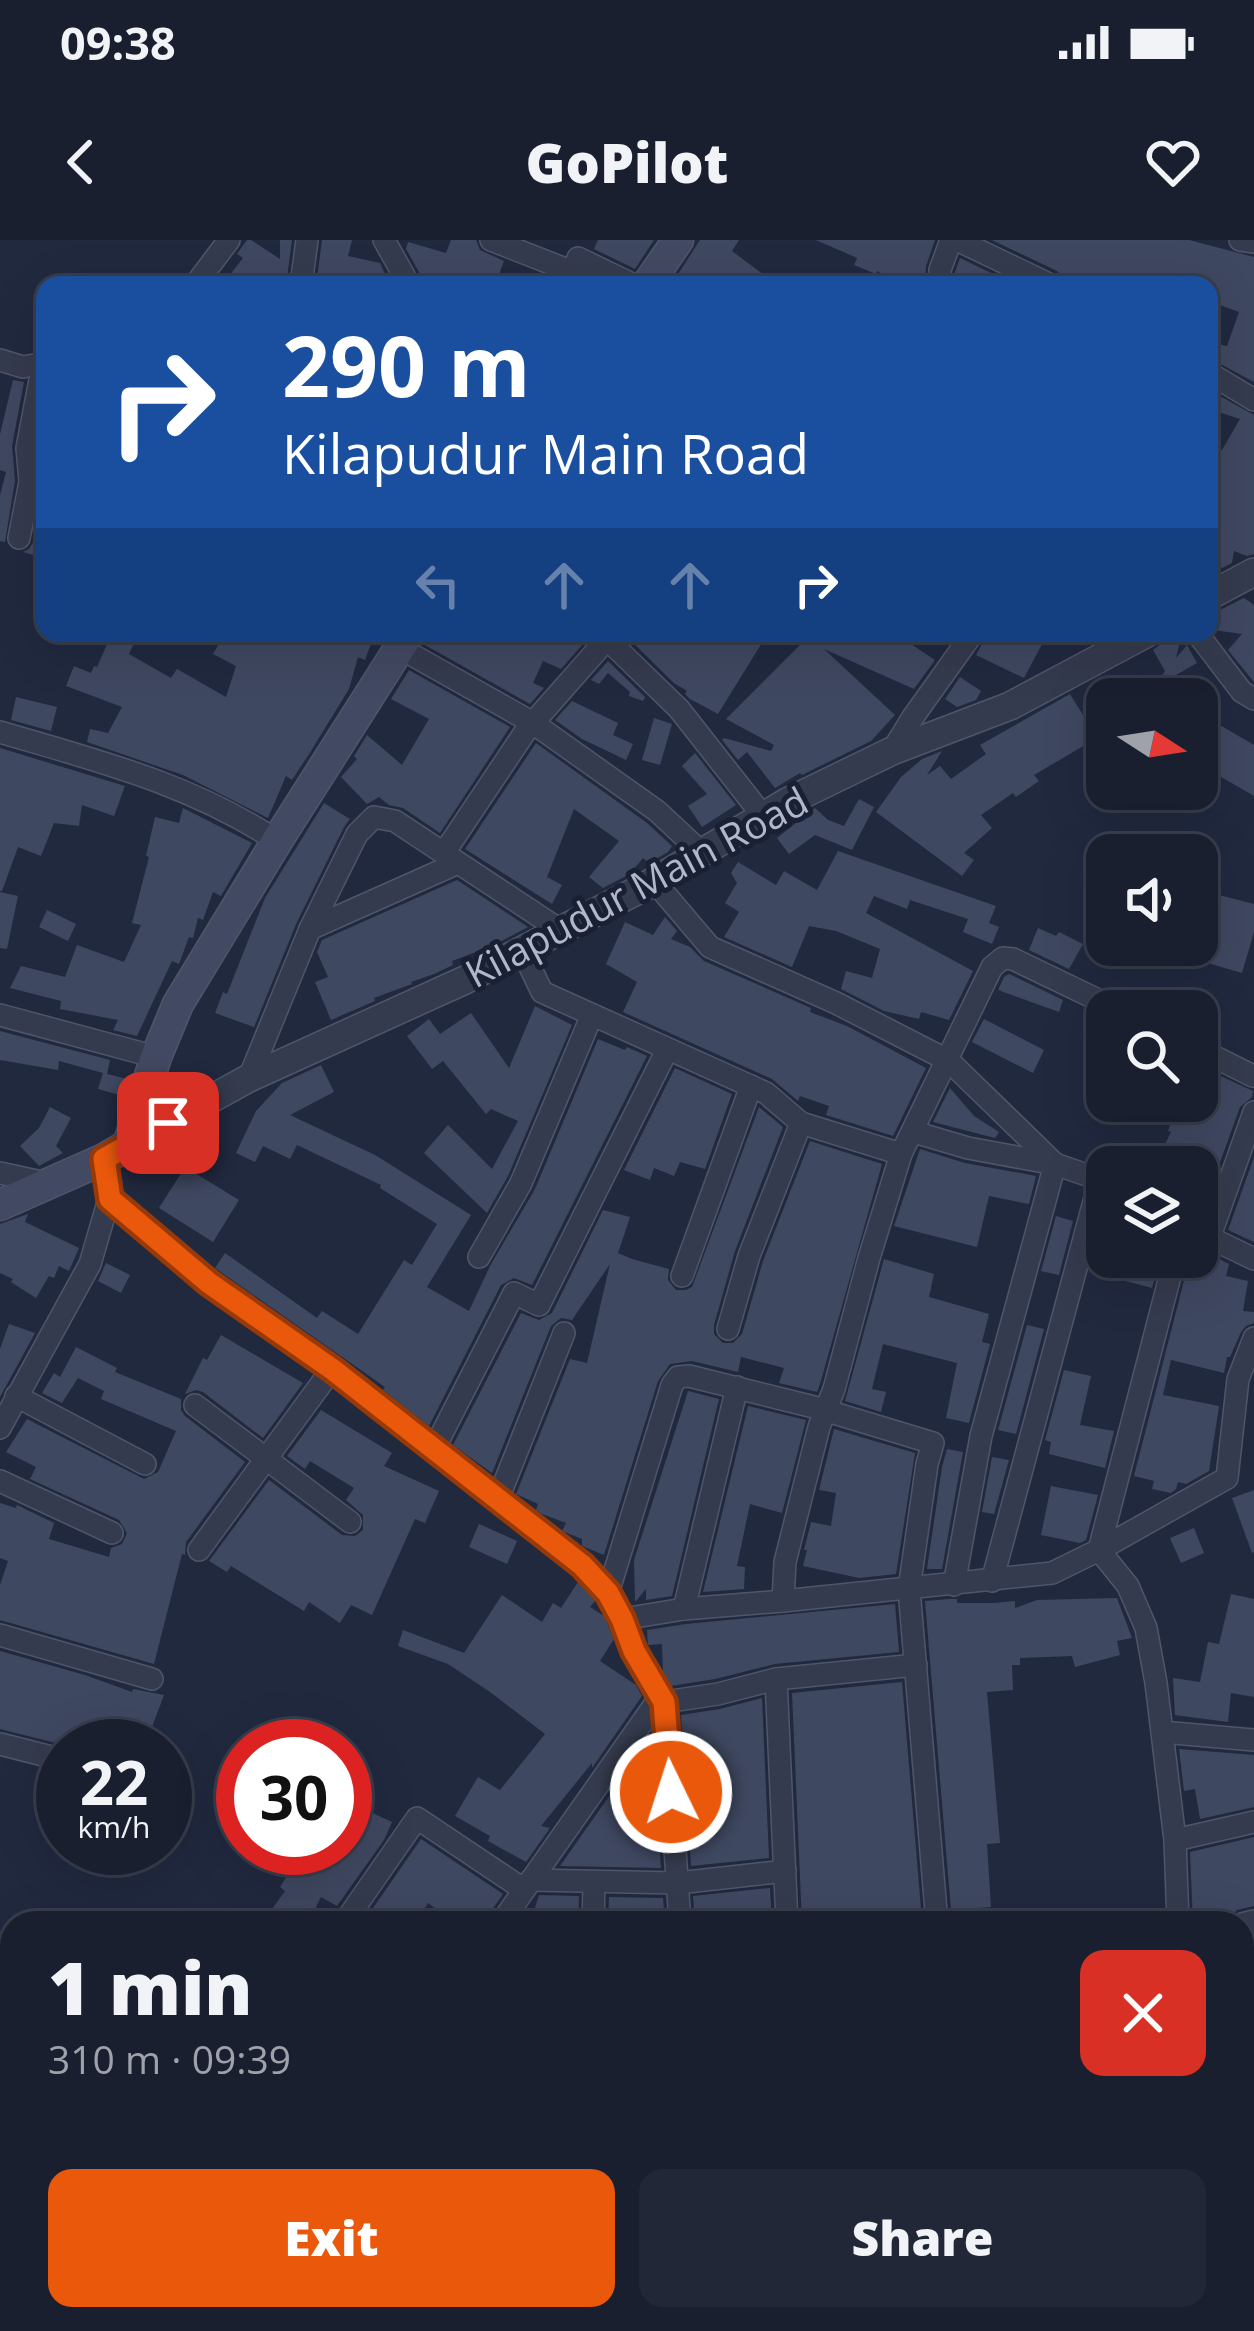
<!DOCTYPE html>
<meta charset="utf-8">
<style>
body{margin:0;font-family:"Open Sans",sans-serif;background:#222737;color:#f1f3f6;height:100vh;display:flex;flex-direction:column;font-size:45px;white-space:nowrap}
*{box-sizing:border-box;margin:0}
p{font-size:39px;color:#9fa2aa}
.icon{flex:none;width:66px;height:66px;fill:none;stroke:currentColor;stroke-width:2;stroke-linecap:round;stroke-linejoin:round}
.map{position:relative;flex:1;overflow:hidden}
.sheet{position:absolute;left:0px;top:1671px;width:1254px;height:420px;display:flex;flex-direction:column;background:#191f2f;border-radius:36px 36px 0 0;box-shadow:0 12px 48px #0002,0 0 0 3px #373d4b}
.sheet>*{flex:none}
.banner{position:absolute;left:36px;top:36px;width:1182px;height:366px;border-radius:24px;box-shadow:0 12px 48px #0002,0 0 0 3px #373d4b;background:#1a4fa0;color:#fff;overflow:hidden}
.needle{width:78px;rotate:102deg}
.fabs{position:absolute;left:1086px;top:438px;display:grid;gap:24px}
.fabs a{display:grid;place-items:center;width:132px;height:132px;border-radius:24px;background:#191f2f;box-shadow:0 12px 48px #0002,0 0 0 3px #373d4b;font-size:60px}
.speed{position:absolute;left:36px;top:1479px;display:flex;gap:24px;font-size:60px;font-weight:700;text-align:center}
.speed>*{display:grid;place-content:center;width:156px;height:156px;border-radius:50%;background:#191f2f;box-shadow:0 12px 48px #0002,0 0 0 3px #373d4b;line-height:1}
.speed small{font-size:30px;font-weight:400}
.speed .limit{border:18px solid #d22;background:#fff;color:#111}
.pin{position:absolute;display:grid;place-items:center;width:102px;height:102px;color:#fff;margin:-51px;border-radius:24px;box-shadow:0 6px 18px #0006}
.me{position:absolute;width:132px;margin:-66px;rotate:356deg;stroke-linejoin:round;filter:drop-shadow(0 0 9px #0008)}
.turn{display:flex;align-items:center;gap:42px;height:252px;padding:0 48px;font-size:54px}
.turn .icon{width:156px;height:156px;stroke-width:2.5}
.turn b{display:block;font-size:84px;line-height:102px}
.lanes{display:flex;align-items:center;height:114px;padding:0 48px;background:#0003;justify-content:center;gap:60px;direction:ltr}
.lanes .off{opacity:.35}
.round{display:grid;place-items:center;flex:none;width:126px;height:126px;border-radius:24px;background:#222737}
.headline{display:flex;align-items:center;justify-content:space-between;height:204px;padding:0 48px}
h1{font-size:72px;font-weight:800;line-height:90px}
.cta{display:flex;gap:24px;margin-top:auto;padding:24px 48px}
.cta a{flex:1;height:138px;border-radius:24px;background:#ea580c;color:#fff;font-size:48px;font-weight:800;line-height:138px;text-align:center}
.cta a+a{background:#222737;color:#f1f3f6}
.status{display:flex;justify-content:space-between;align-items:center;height:84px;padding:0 60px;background:#191f2f;direction:ltr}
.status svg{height:33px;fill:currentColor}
header{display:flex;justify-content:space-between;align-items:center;height:156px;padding:0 48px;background:#191f2f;font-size:54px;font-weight:800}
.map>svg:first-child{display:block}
.water{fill:#334167}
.building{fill:#3f4861}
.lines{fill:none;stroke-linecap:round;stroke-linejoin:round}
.minor-casing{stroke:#505669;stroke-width:24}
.tertiary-casing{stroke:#505669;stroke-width:30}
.secondary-casing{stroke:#505669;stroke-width:33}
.minor{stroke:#353b4e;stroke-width:21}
.tertiary{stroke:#353b4e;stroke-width:27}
.secondary{stroke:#424962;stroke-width:30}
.route-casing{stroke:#983908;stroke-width:30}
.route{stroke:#ea580c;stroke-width:21}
.labels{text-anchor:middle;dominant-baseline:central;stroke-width:10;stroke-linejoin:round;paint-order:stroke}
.street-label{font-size:39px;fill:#b1b6ca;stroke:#1a2033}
</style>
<div class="status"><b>09:38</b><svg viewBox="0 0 49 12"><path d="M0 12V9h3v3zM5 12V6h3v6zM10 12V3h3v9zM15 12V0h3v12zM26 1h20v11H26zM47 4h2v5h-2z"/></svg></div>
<header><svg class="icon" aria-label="back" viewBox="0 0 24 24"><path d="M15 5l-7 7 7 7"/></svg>GoPilot<svg class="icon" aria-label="heart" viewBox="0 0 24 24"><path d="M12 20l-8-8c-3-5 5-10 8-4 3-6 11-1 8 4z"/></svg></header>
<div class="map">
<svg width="1254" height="2091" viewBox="0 0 1254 2091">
<rect width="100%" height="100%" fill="#21293f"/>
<polygon class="water" points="635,2079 945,2079 880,2091 609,2091"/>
<g class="building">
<polygon points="247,0 251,0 280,19 280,0 292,0 286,45 260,40 257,45 222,45 243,18 237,14"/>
<polygon points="322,0 352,0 348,16 380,23 390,45 341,45 317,39"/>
<polygon points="451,0 476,0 480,10 504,21 495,45 421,45 420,34 406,9 408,2 446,13"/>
<polygon points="598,0 654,0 635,29 594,9"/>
<polygon points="700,0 739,0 732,11 764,35 756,45 744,45 729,33 721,45 671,45"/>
<polygon points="816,0 935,0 926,26 925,45 907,45 877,31 876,34 854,25 857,18"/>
<polygon points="992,0 1189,0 1254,17 1254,142 1209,118 1209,107 1216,110 1218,104 1227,106 1239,72 1209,61 1209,45 1066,45 1064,38 1057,31"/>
<polygon points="960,18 1016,45 956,45 955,32"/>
<polygon points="13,140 24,142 12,206 15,241 5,302 0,301 0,255 6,232 0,230 0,194"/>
<polygon points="1209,150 1254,175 1254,314 1247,316 1234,311 1232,323 1222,328 1209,326 1209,206 1222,210 1240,179 1209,169"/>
<polygon points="45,194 45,318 23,312 29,309 34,301 45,245 42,209"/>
<polygon points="1244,358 1254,365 1254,442 1228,410 1242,394 1213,390 1209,384 1209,379 1214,373"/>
<polygon points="112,393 139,393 129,414 171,438 177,429 226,457 236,426 213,414 225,393 375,393 365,420 358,417 349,449 311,511 292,540 286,536 268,578 183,535 87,502 90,489 108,493 122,467 66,446 74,426 91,433 94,426 97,427"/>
<polygon points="428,393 588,393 591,395 561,429 543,421 533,443 544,448 530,464 425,405"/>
<polygon points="628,393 642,393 656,400 659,393 768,393 718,474 690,459 685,454 687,451 674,443 626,396"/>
<polygon points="787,393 905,393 902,398 935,420 914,449 824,409 895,475 871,501 802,535 800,533 775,548 747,512 738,520 722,500 724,498 771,511 774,505 726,479 804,401"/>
<polygon points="988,393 1048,393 1024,438 976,415"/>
<polygon points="1167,393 1182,393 1176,418 1187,405 1197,423 1153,448 1165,431 1153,410 1162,403"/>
<polygon points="608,421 645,457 643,461 629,456 630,452 608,433 599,444 591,440"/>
<polygon points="409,430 510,487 440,593 403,568 389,565 379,557 367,564 341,537 357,519 354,516 367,495 402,525 429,479 391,459"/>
<polygon points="960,437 981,451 976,460 957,467 945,459"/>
<polygon points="1070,454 1097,498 1034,535 1039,541 1016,557 1013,553 981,575 992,588 964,613 974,620 962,636 876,572 901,537 922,519 942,511 927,535 940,526 951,539 986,514 980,505"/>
<polygon points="16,457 57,467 51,491 11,480"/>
<polygon points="572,461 618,483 613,495 633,504 626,520 582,499 555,480"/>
<polygon points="654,478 672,484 660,525 642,520"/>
<polygon points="1218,484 1254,505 1254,556 1197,523 1197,502 1205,506"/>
<polygon points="536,503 647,583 672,606 668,612 649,623 643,618 630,634 603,648 589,637 619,601 574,569 547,637 562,645 552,664 465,609"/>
<polygon points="0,508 125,546 114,576 82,565 79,586 54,583 41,616 18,607 2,651 0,651"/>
<polygon points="695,513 736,565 702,587 688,566 707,554 682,526"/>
<polygon points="859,559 874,567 852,610 815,595 789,614 777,598 815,568 828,580 844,586"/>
<polygon points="324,563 350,579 344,587 297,682 254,787 215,773 223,752 227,754 265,658"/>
<polygon points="183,568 252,603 221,656 213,652 203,680 198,678 193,698 189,697 179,724 172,721 137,796 113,790 118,780 60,769 61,761 10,748 21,726 65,737 77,705 124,722 141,685 132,683 149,617 146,616 155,577 179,583"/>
<polygon points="838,611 996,666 989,683 999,687 992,704 963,692 968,679 910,660 907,669 874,656 866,673 973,731 949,780 921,772 919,779 884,771 841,749 846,731 872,738 880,709 836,691 809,686 792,727 724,697 739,672 725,663 737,643 731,633 738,622 776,645 784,631 817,650"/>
<polygon points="457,640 528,687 494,705 452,721 453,725 434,734 411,742 412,744 374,758 375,761 331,780 315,742 328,737 317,712 322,700"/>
<polygon points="0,652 18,656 7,709 0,708"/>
<polygon points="1215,654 1254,664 1254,692 1242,733 1208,723 1216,693 1206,690"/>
<polygon points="47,670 76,684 68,701 39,687"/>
<polygon points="665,677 677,691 671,699 690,707 704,721 811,768 810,772 847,786 926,828 893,896 826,875 829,866 800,856 798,861 772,839 623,772 637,742 606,724 625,682 653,695"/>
<polygon points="1038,688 1056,696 1059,692 1083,704 1069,729 1029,710"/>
<polygon points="1009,734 1063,760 1059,772 998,750 1004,737"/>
<polygon points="535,766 572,785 508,936 487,973 424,913 448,885 492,929 518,881 491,869 486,874 443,821 432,829 407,796 429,779 440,794 471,773 509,828"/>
<polygon points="984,779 1044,810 1033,833 972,802"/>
<polygon points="0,791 110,820 107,834 127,839 123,856 98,849 103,833 59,821 58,830 0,820"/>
<polygon points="598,799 625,810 627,807 647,816 532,1045 514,1038 501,1045 429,1186 383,1150 385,1147 215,1028 225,1013 317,1078 322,1071 358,1094 404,1020 412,1025 437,984 380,948 381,945 297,905 290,919 263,906 255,922 236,913 256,871 282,843 321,825 334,852 290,875 375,915 471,975 427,1047 469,1071 490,1026 535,949"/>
<polygon points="1197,825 1253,851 1252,857 1240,867 1209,953 1197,949 1197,927 1154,927 1171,892 1168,891 1173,876 1138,865 1138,861 1197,861"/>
<polygon points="675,828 732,854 705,929 680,922 674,936 654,928 650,940 624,930"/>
<polygon points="950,848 974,876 999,892 995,898 933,882"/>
<polygon points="50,867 71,878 56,906 63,913 39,926 20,906 39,888"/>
<polygon points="759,867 783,887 735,1011 714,1085 714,1094 723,1103 733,1103 742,1094 763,1021 810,901 882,924 820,1144 817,1152 779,1143 784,1128 741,1117 738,1132 692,1121 670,1124 658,1141 604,1315 582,1306 582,1299 562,1291 566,1283 542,1274 536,1270 538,1264 516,1254 570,1119 587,1123 610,1024 572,1080 561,1078 551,1086 492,1233 453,1205 521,1073 539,1080 552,1073 603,970 630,977 618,1013 632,1019 669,1029 668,1040 676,1050 686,1050 692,1047"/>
<polygon points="920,909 965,923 1036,936 1029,964 989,956 977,1007 894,986"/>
<polygon points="1254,917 1254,1002 1228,990"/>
<polygon points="185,927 239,960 213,1002 159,968"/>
<polygon points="1107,971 1107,1017 1160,1017 1152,1048 1091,1032"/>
<polygon points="28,974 25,982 79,1008 69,1031 59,1026 54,1038 49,1036 36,1058 11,1042 13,1039 0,1033 0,984"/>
<polygon points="1056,976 1073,981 1059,1035 1041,1031"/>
<polygon points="1197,1008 1229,1024 1226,1036 1248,1041 1243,1071 1254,1072 1254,1083 1246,1086 1241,1092 1230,1117 1227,1117 1224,1133 1171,1120 1163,1155 1219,1166 1209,1231 1186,1244 1178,1242 1176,1249 1171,1253 1152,1249 1154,1241 1134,1236 1190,1017 1197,1017"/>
<polygon points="884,1019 934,1034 929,1057 989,1074 982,1102 990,1104 969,1183 946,1178 957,1123 883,1104 872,1149 886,1152 881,1172 845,1161"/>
<polygon points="106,1023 130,1035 121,1053 98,1041"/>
<polygon points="9,1084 35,1093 0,1157 0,1109"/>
<polygon points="1027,1085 1044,1089 1016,1194 998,1190"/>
<polygon points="221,1095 303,1143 263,1198 203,1152 196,1150 185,1154 203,1118 207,1120"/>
<polygon points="76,1107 117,1128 115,1132 181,1159 181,1170 185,1176 245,1222 186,1302 185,1315 182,1314 154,1424 0,1380 0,1345 8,1321 0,1318 0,1263 16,1268 17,1265 54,1283 49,1299 109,1317 111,1308 122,1304 127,1293 119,1280 30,1239 36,1227 6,1212 27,1179 144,1239 158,1232 176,1191 101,1159 104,1151 78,1138 62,1163 42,1153 54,1133 60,1137"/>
<polygon points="1064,1130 1091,1136 1080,1185 1114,1191 1105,1228 1049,1214 1051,1202 1045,1200"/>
<polygon points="688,1151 719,1159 672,1356 646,1360 646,1349 635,1362 634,1320"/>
<polygon points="748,1166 806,1180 782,1273 750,1264 737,1326 745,1327 744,1349 703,1352"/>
<polygon points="321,1170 392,1213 384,1226 439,1251 425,1283 415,1279 372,1375 351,1365 340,1383 309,1362 304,1371 231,1326 227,1332 209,1321 269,1240 342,1295 355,1296 363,1290 363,1275 346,1260 354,1248 310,1221 305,1229 287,1216"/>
<polygon points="834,1189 915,1213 896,1334 859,1338 803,1326 807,1310 804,1310 811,1282 831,1286 836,1253 819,1250"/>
<polygon points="947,1209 963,1212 942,1329 927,1329 942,1227"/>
<polygon points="992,1217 1009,1220 994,1274 982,1272"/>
<polygon points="1051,1246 1098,1255 1086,1300 1080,1303 1041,1295"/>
<polygon points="1254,1250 1254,1312 1252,1313 1232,1258"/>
<polygon points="479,1284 517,1301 507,1324 469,1307"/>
<polygon points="1194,1288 1204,1313 1181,1323 1170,1298"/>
<polygon points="578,1342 595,1361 590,1367 604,1376 614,1399 600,1421 636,1445 642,1456 592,1528 592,1523 541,1586 550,1588 526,1622 488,1601 490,1596 455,1576 478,1537 500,1550 545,1494 490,1452 448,1424 398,1406 403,1390 464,1413 502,1355 542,1382 553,1363 561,1368"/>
<polygon points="1231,1354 1254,1359 1254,1457 1231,1453 1228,1482 1175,1475 1173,1438 1200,1442 1208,1402 1219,1404"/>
<polygon points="1117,1358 1132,1398 1117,1401 1120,1415 1075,1427 1072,1416 1020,1418 1020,1425 1012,1425 1013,1450 987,1452 1000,1603 987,1604 991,1667 951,1670 925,1361 949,1359 957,1359 957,1363 994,1363 1015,1361 1015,1368 1037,1360"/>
<polygon points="895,1364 899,1412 775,1424 715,1439 671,1446 663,1432 662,1404 648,1405 647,1390 686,1384"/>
<polygon points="0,1411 85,1435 132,1452 133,1449 164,1455 145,1506 68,1506 0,1489"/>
<polygon points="902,1442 922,1681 802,1683 792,1453"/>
<polygon points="762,1458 769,1618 691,1626 681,1475 720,1469"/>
<polygon points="653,1500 661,1628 560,1626 648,1501"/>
<polygon points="1179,1509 1254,1515 1254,1567 1200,1579 1195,1549 1184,1551"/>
<polygon points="364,1569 392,1582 384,1600 337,1666 321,1657 308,1683 262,1683 285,1651 280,1647 305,1608 346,1608"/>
<polygon points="1254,1597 1254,1666 1237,1670 1228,1680 1193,1683 1190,1612"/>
<polygon points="421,1599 503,1654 489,1674 486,1683 455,1683 428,1663 416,1683 364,1681"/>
<polygon points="770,1648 772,1683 695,1682 693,1656"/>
<polygon points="539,1655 579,1656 578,1683 519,1683 529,1670 533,1674"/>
<polygon points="609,1657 663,1658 665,1683 608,1683"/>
</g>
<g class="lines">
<g class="minor-casing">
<g id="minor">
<polyline points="384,0 407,41 405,45"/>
<polyline points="491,0 573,32 578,18 634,45"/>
<polyline points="957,0 1051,45"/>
<polyline points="1240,0 1254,2"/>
<polyline points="195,45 229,0"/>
<polyline points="301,45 307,0"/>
<polyline points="941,45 940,30 951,0"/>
<polyline points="0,120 23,127 45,123"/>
<polyline points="1209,133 1254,160"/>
<polyline points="19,298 30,242 27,208 43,124"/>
<polyline points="611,393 607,399 679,469 763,576"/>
<polyline points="1197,393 1242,452 1254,459"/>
<polyline points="400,408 533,483 657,571 702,613"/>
<path d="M 0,492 C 98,521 191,544 277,601"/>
<polyline points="892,511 913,477 973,393"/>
<polyline points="444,613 525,492 607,399"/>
<polyline points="654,641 710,707 836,763 949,821 1055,924 981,1196 954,1345"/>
<polyline points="310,689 458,623"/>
<polyline points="522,710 542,752 766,853 801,883 901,914"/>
<polyline points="0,775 156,817"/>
<polyline points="1197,808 1253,836"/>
<polyline points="249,838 310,689 357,594 374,577 395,581 560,690"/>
<polyline points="914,892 968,908 1055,924 1107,942"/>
<polyline points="104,919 109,959 209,1043 332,1129 582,1325 608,1353 623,1379 634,1411 660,1457 501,1683"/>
<polyline points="0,933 46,943"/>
<polyline points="1198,992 1254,1019"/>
<polyline points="1209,999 1254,872"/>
<polyline points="479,1017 521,943 592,775"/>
<polyline points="1175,1017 1099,1310 1128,1346 1146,1388 1156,1443 1175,1600 1178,1683"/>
<polyline points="682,1036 751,846"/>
<polyline points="728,1089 749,1016 801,883"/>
<polyline points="16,1156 145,1224"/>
<polyline points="195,1165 350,1282"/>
<polyline points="0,1188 90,1024 109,959"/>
<polyline points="434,1209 514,1053 539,1065 667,810"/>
<polyline points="0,1241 112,1293"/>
<polyline points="498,1259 564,1093"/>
<polyline points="199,1310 332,1129"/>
<polyline points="992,1341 1100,939"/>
<polyline points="608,1353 672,1145 678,1137 689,1136 814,1167 933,1203 927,1224 909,1349 937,1683"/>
<polyline points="783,1361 785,1322 819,1187 834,1149 869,1018 901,914 992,727 1003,718 1013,719 1121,771"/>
<polyline points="684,1369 737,1147"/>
<polyline points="623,1379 684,1369 783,1361 1052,1333 1099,1310 1227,1238 1238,1139 1254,1098"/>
<polyline points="0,1395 152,1439"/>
<polyline points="660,1457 665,1462 680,1683"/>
<polyline points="665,1462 718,1454 776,1439"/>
<polyline points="1162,1492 1254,1500"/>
<polyline points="0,1504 63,1520"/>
<polyline points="1175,1600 1254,1582"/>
<polyline points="531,1640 678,1643 785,1631"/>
<polyline points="344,1683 417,1578 523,1649"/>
<polyline points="593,1683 594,1643"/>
<polyline points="787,1683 776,1439 916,1425"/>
<polyline points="1242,1684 1254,1681"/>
<polyline points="1242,1778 1254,1775"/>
<polyline points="1242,1878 1254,1874"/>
<polyline points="0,1887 12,1875"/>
<polyline points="0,1989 12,2004"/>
<polyline points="1242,2026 1254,2022"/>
<polyline points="79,2079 99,2091"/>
<polyline points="1119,2079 1120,2091"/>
<polyline points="197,2091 207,2079"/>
<polyline points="1003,2091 1087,2079"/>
</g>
</g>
<g class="tertiary-casing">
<g id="tertiary">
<polyline points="1209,356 1254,332"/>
<polyline points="128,905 249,838 465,740 644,647 787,562 892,511 1010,466 1147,393"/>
<polyline points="459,2079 461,2091"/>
</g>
</g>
<g class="secondary-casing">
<g id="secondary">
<polyline points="647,45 678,0"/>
<polyline points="0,965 104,919 128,905 156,817 178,764 277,601 409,393"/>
</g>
</g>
<use href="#minor" class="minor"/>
<use href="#tertiary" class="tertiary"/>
<use href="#secondary" class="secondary"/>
</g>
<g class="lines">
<g class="route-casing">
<polyline id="route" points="168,883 104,919 110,959 209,1043 332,1129 582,1325 608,1353 622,1379 634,1411 664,1462 671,1552"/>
</g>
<use href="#route" class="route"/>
</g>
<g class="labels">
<g class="street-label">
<text transform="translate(636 646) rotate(-28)">Kilapudur Main Road</text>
</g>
</g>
</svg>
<div class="fabs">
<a><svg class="needle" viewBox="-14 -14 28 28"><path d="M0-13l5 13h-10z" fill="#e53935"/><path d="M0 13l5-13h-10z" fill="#9fa2aa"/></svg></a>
<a><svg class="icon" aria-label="sound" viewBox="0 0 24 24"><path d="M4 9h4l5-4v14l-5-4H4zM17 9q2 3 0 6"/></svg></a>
<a><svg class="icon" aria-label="search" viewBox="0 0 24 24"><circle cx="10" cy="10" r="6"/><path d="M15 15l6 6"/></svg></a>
<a><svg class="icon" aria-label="layers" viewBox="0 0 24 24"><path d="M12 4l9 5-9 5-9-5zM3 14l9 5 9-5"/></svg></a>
</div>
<div class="speed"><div>22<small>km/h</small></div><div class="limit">30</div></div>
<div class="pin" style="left:168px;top:883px;background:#d93025"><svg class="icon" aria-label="arrive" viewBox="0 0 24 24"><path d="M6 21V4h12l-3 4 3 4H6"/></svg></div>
<svg class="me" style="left:671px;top:1552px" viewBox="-20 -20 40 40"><circle r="17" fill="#ea580c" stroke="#fff" stroke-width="3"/><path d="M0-11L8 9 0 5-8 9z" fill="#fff"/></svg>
<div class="banner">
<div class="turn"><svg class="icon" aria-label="right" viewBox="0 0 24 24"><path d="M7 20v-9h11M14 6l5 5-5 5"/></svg><div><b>290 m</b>Kilapudur Main Road</div></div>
<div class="lanes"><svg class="icon off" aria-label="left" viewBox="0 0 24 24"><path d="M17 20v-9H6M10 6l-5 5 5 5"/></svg><svg class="icon off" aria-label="ahead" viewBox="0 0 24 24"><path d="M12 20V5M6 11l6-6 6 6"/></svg><svg class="icon off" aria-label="ahead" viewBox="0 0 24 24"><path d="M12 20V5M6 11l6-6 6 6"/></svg><svg class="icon" aria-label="right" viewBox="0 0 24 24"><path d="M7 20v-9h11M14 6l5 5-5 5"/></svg></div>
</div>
<section class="sheet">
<div class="headline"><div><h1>1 min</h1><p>310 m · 09:39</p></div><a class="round" style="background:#d93025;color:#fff"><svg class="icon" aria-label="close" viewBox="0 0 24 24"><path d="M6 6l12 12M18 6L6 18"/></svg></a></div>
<div class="cta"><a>Exit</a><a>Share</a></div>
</section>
</div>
